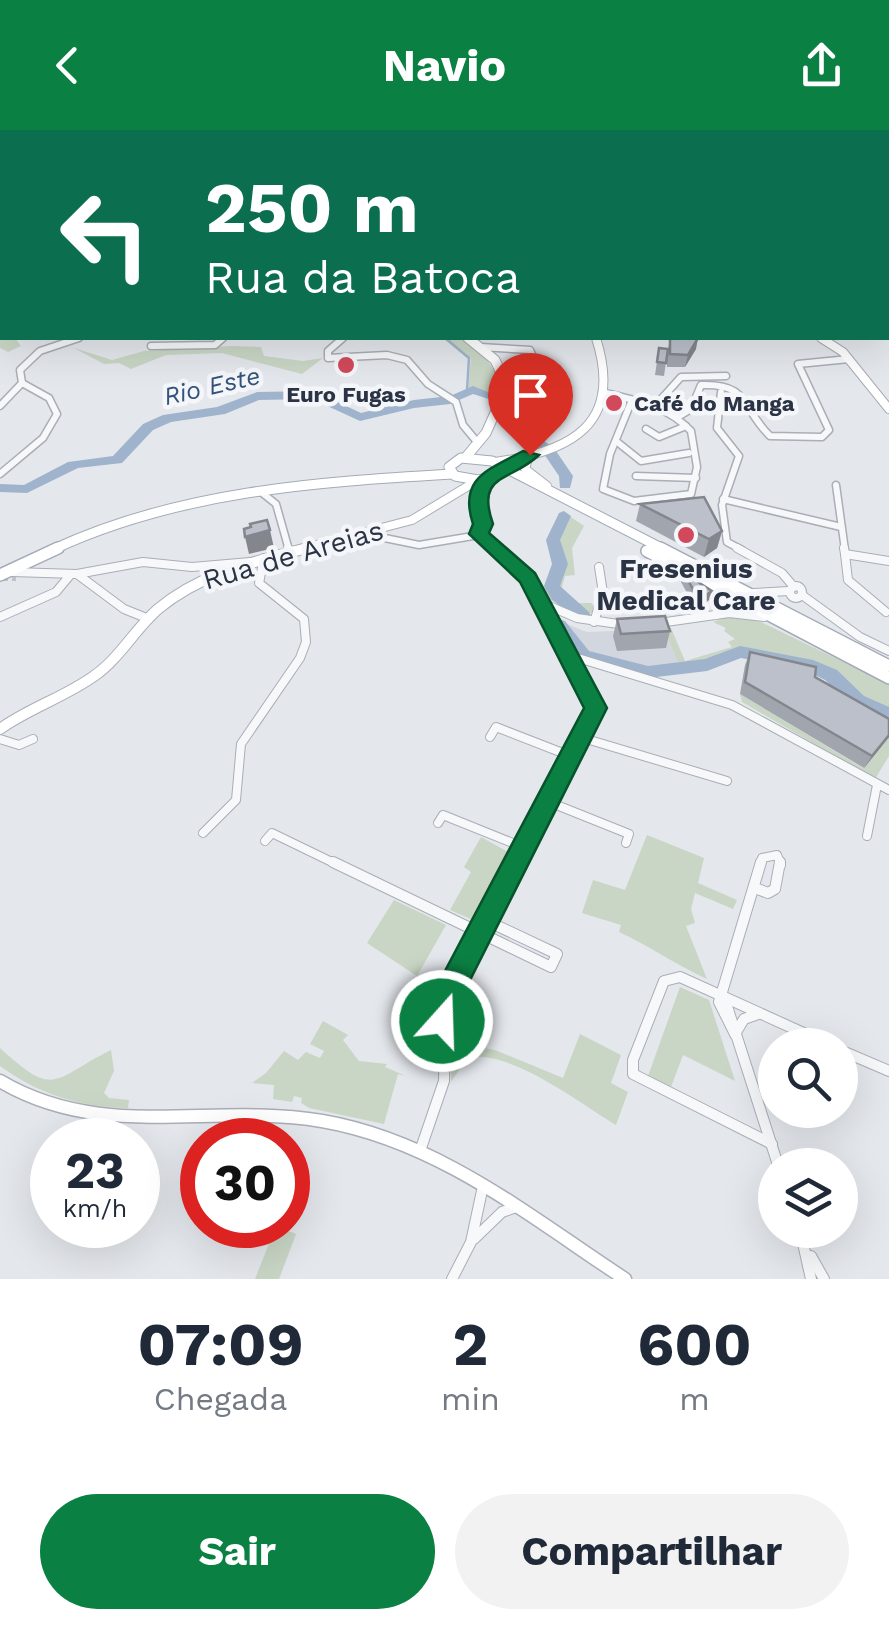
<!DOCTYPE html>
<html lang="pt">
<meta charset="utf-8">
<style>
body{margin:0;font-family:"Work Sans",sans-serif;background:#f2f2f3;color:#1f2937;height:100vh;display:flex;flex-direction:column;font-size:38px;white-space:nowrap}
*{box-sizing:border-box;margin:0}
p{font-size:32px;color:#747a83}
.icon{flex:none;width:55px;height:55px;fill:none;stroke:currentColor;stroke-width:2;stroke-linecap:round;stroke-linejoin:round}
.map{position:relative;height:1149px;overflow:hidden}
.drawer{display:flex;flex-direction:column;background:#fff;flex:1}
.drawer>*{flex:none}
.hud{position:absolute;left:0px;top:0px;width:890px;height:210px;box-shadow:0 10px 40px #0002;background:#0b6e4f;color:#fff;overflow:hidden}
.fabs{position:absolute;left:758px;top:898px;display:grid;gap:20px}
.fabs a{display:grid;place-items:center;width:100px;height:100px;border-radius:50%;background:#fff;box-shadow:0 10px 40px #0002;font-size:50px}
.speed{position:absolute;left:30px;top:988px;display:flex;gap:20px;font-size:50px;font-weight:700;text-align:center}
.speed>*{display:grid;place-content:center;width:130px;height:130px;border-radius:50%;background:#fff;box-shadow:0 10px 40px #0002;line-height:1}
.speed small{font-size:25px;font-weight:400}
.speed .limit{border:15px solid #d22;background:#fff;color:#111}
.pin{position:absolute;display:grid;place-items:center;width:85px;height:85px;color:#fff;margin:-102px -42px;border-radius:50% 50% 50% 0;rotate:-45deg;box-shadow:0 0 10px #0007}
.pin .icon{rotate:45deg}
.me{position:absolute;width:110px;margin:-55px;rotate:20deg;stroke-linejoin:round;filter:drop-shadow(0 0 8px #0008)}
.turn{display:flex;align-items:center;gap:35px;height:210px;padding:0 40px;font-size:45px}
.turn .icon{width:130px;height:130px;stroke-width:2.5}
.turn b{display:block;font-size:70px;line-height:85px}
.eta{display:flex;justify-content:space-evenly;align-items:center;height:170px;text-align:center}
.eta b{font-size:60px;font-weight:700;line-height:70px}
.action{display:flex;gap:20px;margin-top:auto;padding:20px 40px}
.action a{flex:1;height:115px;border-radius:60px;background:#0b8043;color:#fff;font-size:40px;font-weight:700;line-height:115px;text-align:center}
.action a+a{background:#f2f2f3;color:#1f2937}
header{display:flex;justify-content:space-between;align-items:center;height:130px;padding:0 40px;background:#0b8043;color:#fff;font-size:45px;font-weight:700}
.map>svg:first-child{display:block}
.built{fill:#d2d6de}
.green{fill:#c9d6c5}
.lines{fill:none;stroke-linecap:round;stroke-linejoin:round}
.stream{stroke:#9fb4cc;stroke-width:2.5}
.river{fill:#9fb4cc;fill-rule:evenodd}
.street-tunnel{stroke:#bfc3cb;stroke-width:8;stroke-dasharray:8 4;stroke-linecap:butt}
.street-far3-casing{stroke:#a9aeb7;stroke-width:5}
.street-far2-casing{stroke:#a9aeb7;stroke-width:9}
.street-far1-casing{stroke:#a9aeb7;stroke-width:10}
.street-casing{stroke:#a9aeb7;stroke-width:12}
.secondary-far2-casing{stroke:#a9aeb7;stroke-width:10}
.secondary-far1-casing{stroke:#a9aeb7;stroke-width:12}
.secondary-casing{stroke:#a9aeb7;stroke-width:15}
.primary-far1-casing{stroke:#a3abb8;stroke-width:11}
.primary-casing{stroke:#a3abb8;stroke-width:14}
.street-far3{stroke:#f7f8fa;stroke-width:4}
.street-far2{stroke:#f7f8fa;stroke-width:6}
.street-far1{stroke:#f7f8fa;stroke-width:8}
.street{stroke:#f7f8fa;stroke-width:10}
.secondary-far2{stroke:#fff;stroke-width:8}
.secondary-far1{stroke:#fff;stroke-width:10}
.secondary{stroke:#fff;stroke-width:12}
.primary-far1{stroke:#fff;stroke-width:9}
.primary{stroke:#fff;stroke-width:11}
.wall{fill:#a1a5ae}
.shaded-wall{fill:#83868d}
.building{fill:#bbc0ca;stroke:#83868d;stroke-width:2.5}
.route{fill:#0b8043;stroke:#07532c;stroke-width:2.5}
.poi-dot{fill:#d1495b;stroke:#f4f6f9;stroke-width:4}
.labels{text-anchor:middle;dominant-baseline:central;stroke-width:9;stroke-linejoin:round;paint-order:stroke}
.far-poi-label{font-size:22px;font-weight:bold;fill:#2b3445;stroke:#f4f6f9}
.far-water-label{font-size:25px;font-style:italic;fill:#34527a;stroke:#f4f6f9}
.street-label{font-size:28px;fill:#2b3445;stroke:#f4f6f9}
.poi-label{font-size:28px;font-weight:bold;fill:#2b3445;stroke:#f4f6f9}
</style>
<header><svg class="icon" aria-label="back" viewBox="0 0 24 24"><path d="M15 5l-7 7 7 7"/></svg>Navio<svg class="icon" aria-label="share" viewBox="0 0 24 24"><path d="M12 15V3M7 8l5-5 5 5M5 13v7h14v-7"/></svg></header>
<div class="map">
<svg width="889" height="1149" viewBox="0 0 889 1149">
<rect width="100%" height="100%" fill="#e4e7ec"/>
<polygon class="built" points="564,493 587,502 664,499 678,533 653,537 594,526 576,514"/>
<g class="green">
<polygon points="0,0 493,0 2,2 2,208 15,208 21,216 8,222 0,218"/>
<path d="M 446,208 L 462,208 C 483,226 504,239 497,270 L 494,273 L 487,262 L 468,260 L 471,228 Z"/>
<polygon points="231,216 261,217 264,226 303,231 323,228 302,244 222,223 166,225 131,239 119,233 104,234 74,218 112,230 144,221"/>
<polygon points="562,381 584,396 572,418 575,445 565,446 560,464 569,473 591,473 598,479 585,486 547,468 540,459 546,456 557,433 547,414"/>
<polygon points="730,486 761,492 889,554 889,582 860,571 833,542 812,534 743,520 705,535 649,540 585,524 560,492 576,514 594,526 653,537 678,533 664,499 671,498 685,531 732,517 728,512 735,509 724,501 726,498 713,492"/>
<polygon points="740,564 863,638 889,607 889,626 875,649 742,572"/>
<path d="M 647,705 L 704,728 L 698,753 L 737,770 L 733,779 L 695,763 L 691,779 L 695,793 L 686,796 L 707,849 C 674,834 650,816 619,802 L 621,795 L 582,783 L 593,750 L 625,760 Z"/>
<polygon points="481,707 512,724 481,786 471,789 450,780 471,742 464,737"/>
<polygon points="394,770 446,795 417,846 367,813"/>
<polygon points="680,857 709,870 735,951 683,925 671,957 648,946"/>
<polygon points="323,891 348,905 343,910 359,931 387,934 385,937 406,946 398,944 384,994 309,978 301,973 302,968 294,966 292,972 273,969 274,955 252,953 266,943 284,921 298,930 306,922 320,928 324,921 310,914"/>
<path d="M 580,904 L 621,925 L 611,953 L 628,962 L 616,995 C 581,974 509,918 467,928 L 451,952 L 452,923 L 463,914 L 495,920 L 563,948 Z"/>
<path d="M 0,918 C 56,969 51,950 111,920 L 114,941 L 104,963 L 109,968 L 129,970 L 128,978 C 80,977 38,964 0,936 Z"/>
<polygon points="276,1096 296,1104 279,1149 255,1149"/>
</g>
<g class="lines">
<polyline class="stream" points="445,208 469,228 467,260"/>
<g class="river">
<polygon points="473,256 498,266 492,270 473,264 450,274 414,278 360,291 312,269 259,270 225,284 171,292 153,300 122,333 78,338 27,363 0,362 0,354 24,355 68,332 113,326 143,294 163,285 217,277 257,262 314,261 361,283 414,270 450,266"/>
<polygon points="508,287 550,315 550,320 556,321 573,346 570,358 560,358 559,346 544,324 546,322 503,294 503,288"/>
<polygon points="564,381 571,386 560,410 568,434 560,456 589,482 591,486 589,490 583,492 552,470 544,456 552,434 546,410 559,383"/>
<polygon points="559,489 565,491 589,521 648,536 705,529 740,516 813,530 837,540 864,566 889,577 889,592 852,576 825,550 809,542 741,528 707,541 648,548 583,532 577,530 551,495"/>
</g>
<polyline class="street-tunnel" points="0,447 16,447"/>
<g class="street-far3-casing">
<polyline id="street-far3" points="710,0 715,2"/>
</g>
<g class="street-far2-casing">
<g id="street-far2">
<polyline points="343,208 328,221 328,228 387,225 407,230 428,254 456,272 463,295 478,313"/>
<polyline points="151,216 215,215 223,208"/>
<polyline points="480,217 530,220 552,270"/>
<path d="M 602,262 C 634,270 668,276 691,301 L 697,337 L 691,364 L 634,371 L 603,359 L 610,324 L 632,270"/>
<polyline points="721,262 717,298 739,326 722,375 727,412 742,420"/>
<polyline points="0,276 22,253"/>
<polyline points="655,276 681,247 726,246"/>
<path d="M 678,287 L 691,279 L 701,255 C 750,253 741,278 770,306 L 822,307 L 829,300 L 798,234 L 849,229"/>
<polyline points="646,299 659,307 686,296"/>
<polyline points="616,311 641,331 689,323"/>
<polyline points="0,344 43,308 57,284 49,268 22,253 20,240 40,221 79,208"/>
<polyline points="636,346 696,348"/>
<polyline points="836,355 845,420"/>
<polyline points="261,362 276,374 289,420"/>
<polyline points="723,369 841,397"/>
<polyline points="365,404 419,415 479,405"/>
<polyline points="479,405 483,394 476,373 485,350"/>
<polyline points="479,405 497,420"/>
</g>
</g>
<g class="street-far1-casing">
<g id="street-far1">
<polyline points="288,418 290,423"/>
<polyline points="494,418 528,447 596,578 515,735"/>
<polyline points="737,418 782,443 794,457"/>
<polyline points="844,418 845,424 889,431"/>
<polyline points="845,424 848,450 886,482"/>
<polyline points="12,442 77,444 124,479 149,489"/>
<polyline points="77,444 143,432 192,437 250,432"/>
<circle cx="796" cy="462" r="6"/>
<polyline points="715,459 723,474 716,485"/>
<polyline points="754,463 789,461"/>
<polyline points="802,465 860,507 889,521"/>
<polyline points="540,472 577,488 625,495"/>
<polyline points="0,487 56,462 71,444"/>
<polyline points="594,492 603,463 599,437"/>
<polyline points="659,493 729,483 764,487"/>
<polyline points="568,525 732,575 889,660"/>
<polyline points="490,607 496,597 573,627"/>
<polyline points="583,608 727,651"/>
<polyline points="0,609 19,615 33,609"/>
<polyline points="549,672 629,704 626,713"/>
<polyline points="438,693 443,685 525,718"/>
<polyline points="203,703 236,670 241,614 300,528 306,512 304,489 259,453 264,428"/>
<polyline points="867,706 877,655"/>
<polyline points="265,711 272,703 338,735"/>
<polyline points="760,735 762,728 777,725 781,735"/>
</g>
</g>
<g class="street-casing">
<g id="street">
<polyline points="333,732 551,837 557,824 487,791"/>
<polyline points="755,758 768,763 775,759 780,732"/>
<polyline points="725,870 778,1035"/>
<polyline points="735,904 719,872 761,732"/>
<polyline points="735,904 744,889 758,884"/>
<polyline points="840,920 889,941"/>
<polyline points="772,1014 633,944 633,930 664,851 680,847 830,915"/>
<polyline points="420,1021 444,951 446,868 516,732"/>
<polyline points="800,1100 811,1149"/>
<polyline points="474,1109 502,1082 516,1077"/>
<polyline points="811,1126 824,1149"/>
<polyline points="452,1149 471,1112 483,1056"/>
</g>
</g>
<g class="secondary-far2-casing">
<g id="secondary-far2">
<polyline points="821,208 843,222 889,279"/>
<polyline points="529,325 525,339 547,356"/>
<path d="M 495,332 C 570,322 624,295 596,208"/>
<polyline points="297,420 412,390 478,350"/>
</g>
</g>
<g class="secondary-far1-casing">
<path id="secondary-far1" d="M 0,599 C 29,578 65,567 94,546 C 119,529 135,499 158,479 C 201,443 253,432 307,418"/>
</g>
<g class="secondary-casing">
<path id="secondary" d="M 0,951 C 103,1012 210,972 322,991 C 438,1011 529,1086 625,1149"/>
</g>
<g class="primary-far1-casing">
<g id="primary-far1">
<polyline points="466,327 486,303 507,256 495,230 468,208"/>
<polyline points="500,337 495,346 478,350 455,346 449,337 461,328 492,331 665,420"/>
<path d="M 52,420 C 178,361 316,352 452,344"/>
</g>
</g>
<g class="primary-casing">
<g id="primary">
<polyline points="660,418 889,536"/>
<polyline points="647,421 889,548"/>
<polyline points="0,445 58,418"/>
</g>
</g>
<use href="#street-far3" class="street-far3"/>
<use href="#street-far2" class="street-far2"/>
<use href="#street-far1" class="street-far1"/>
<use href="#street" class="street"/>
<use href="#secondary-far2" class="secondary-far2"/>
<use href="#secondary-far1" class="secondary-far1"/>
<use href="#secondary" class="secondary"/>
<use href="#primary-far1" class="primary-far1"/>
<use href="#primary" class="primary"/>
</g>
<g class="wall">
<polygon points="670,209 696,219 685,237 667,237 667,225 664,246 655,245 659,218 668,219"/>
<polygon points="640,374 722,401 717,418 704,427 636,391"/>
<polygon points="684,443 712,461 709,470 696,479 681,452"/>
<polygon points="610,461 620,474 619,482 606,478"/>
<polygon points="617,489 670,501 666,518 617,521 613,506"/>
<polygon points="750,522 815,547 889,589 889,607 864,638 740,564 745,535"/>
</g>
<g class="shaded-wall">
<polygon points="698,208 696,219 685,237 688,225"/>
<polygon points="270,400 274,418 249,424 245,407"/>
<polygon points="722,401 717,418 704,427 709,409"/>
<polygon points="712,461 709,470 696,479 699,470"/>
<polygon points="889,605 889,607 864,638 872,626"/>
</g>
<g class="building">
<polygon points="685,208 698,208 688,225 670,224 670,209"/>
<polygon points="659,218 668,219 666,233 657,232"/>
<polygon points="704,367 722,401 709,409 640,374"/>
<polygon points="267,390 270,400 245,407 244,399 251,397 250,394"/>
<polygon points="684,443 712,461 699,470"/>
<polygon points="610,461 622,462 620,474 608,469"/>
<polygon points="665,486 670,501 621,504 617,489"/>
<polygon points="750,522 816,537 815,547 889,589 889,605 872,626 745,552"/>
</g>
<path class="route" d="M 523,321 L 539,325 C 511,352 475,343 493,394 L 489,403 L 535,443 L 607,578 L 460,870 L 452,901 L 442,905 L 431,901 L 427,891 L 436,858 L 584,578 L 520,452 L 469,404 L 473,394 C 458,348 488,340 523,321 Z"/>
<g class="poi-dot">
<circle cx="346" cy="235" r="10"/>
<circle cx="614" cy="273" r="10"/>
<circle cx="686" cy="405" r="10"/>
</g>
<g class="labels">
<g class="far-poi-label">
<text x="346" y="264">Euro Fugas</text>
<text x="634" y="273" text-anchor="start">Café do Manga</text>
</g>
<g class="far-water-label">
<text transform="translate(212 256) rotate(-13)">Rio Este</text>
</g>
<g class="street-label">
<text transform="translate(293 425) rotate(-16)">Rua de Areias</text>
</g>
<g class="poi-label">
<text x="686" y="438">Fresenius<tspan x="686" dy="32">Medical Care</tspan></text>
</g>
</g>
</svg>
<div class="fabs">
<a><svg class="icon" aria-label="search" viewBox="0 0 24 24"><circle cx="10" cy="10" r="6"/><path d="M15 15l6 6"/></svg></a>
<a><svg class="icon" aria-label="layers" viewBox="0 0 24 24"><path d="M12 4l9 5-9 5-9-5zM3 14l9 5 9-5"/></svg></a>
</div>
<div class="speed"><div>23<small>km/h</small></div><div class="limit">30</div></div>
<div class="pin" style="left:530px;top:325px;background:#d93025"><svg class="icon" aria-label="arrive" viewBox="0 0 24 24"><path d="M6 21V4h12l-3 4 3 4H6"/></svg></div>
<svg class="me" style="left:442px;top:891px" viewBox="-20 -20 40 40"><circle r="17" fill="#0b8043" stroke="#fff" stroke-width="3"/><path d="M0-11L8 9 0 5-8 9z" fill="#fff"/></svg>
<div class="hud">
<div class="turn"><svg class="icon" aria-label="left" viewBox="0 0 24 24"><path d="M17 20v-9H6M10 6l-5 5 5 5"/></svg><div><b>250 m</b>Rua da Batoca</div></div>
</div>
</div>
<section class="drawer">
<div class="eta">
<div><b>07:09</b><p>Chegada</p></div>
<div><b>2</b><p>min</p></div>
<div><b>600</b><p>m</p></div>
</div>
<div class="action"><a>Sair</a><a>Compartilhar</a></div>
</section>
